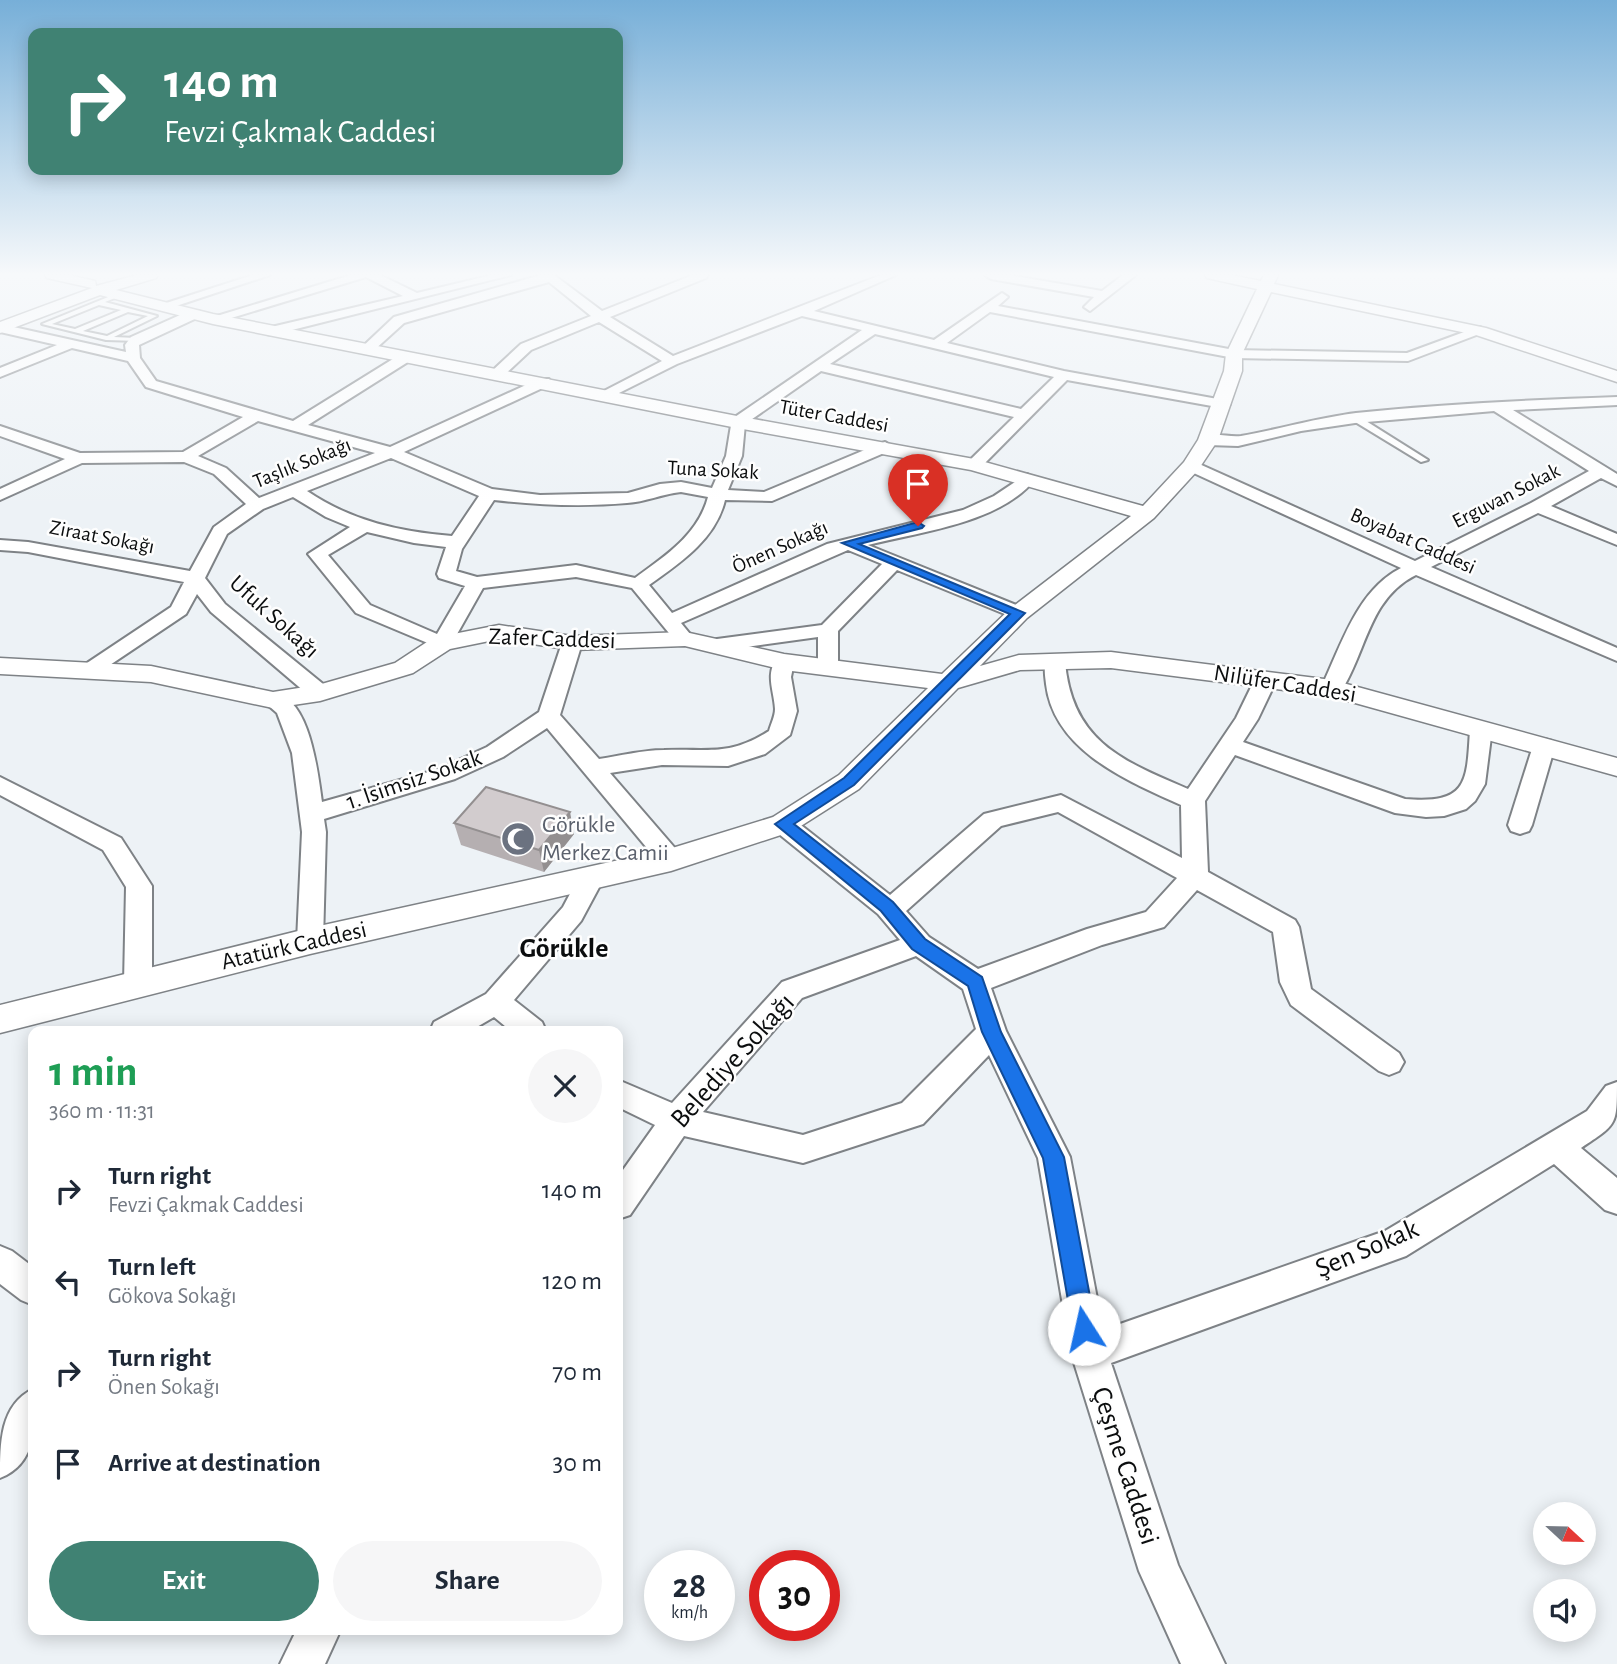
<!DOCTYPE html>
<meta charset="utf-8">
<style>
body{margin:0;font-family:"Alegreya Sans",sans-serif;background:#f6f6f7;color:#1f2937;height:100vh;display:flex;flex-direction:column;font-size:26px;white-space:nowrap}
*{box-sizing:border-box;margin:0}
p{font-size:23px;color:#747a83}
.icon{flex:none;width:38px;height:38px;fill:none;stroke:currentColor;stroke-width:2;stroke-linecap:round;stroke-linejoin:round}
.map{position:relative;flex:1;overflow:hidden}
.side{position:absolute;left:28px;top:1026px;width:595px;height:609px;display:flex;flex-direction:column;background:#fff;border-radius:14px;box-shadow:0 4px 18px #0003}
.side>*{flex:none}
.guide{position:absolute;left:28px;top:28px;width:595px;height:147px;border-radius:14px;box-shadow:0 4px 18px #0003;background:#408273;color:#fff;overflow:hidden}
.needle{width:46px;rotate:112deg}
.fabs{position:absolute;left:1533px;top:1502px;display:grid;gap:14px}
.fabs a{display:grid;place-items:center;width:63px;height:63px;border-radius:50%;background:#fff;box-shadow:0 4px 18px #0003;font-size:35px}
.speed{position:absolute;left:644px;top:1550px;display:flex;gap:14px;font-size:35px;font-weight:700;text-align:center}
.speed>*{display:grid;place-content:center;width:91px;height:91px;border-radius:50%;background:#fff;box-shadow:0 4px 18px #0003;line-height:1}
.speed small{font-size:18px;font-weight:400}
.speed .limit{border:10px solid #d22;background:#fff;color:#111}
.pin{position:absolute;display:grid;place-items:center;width:60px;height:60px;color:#fff;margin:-72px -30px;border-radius:50% 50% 50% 0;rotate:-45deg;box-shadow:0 0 7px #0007}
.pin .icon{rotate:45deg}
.me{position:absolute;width:77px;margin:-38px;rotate:350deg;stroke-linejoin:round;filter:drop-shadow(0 0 5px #0008)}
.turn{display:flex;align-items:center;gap:24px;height:147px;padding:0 21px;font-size:32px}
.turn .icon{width:91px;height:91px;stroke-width:2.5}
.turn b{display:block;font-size:49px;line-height:60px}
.round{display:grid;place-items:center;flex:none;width:74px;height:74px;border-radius:37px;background:#f6f6f7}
.overview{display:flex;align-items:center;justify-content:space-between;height:119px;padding:0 21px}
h1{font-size:42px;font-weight:600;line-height:52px;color:#1e9e55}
.button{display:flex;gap:14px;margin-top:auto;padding:14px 21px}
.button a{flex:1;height:80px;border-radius:42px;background:#408273;color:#fff;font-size:28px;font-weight:600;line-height:80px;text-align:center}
.button a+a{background:#f6f6f7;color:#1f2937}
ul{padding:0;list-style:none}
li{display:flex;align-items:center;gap:21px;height:91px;padding:0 21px}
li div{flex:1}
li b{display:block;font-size:26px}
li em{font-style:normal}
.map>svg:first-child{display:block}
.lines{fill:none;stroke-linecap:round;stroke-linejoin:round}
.service-casing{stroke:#7e8286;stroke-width:4}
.minor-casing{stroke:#7e8286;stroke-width:4}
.tertiary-casing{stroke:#7e8286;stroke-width:3}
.service{fill:#fff;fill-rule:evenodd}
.minor{fill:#fff;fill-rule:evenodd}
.tertiary{fill:#fff;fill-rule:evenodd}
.wall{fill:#b5afb1}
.shaded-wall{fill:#938f90}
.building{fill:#d2ccce;stroke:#938f90;stroke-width:2}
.route{fill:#1a73e8;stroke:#114b97;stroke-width:2}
.labels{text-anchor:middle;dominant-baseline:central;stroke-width:5;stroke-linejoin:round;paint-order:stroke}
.far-street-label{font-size:21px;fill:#0b0d0e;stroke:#fefefe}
.street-label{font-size:24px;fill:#0b0d0e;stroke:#fefefe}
.worship-label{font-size:24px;fill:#5b616d;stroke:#fefefe;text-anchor:start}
.quarter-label{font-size:28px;font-weight:bold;fill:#0b0d0e;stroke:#fefefe}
.near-street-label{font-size:28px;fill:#0b0d0e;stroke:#fefefe}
</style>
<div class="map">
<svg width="1617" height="1664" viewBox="0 0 1617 1664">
<rect width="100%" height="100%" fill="#edf2f6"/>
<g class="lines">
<g class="service-casing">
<g id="service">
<path d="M 118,293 L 120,296 L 105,302 L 157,316 L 114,337 L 136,338 L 139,340 L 138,341 L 106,340 L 42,324 ZM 99,305 L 121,310 L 75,329 L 52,324 ZM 128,312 L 148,316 L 107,336 L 83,331 Z"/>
<polygon points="1352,416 1358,416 1428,460 1421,462 1352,420"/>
</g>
</g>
<g class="minor-casing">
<g id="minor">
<polygon points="253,275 270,275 167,309 159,309 157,306"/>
<polygon points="351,275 380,275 417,293 492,275 511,275 272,335 267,334 267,328 403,296 366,277 218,322 208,322 207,319"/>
<path d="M 541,275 L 554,275 L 602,311 L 693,275 L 708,275 L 706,278 L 610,317 L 673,356 L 881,275 L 896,275 L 814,311 L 934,340 L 1002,293 L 1008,297 L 998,306 L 1234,350 L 1407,353 L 1475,328 L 1480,327 L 1487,331 L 1408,361 L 1234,358 L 990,312 L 947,343 L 1064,371 L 1223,400 L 1230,404 L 1223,408 L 1067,380 L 980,468 L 974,470 L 966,465 L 968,462 L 1014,417 L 821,371 L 745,424 L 742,456 L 728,490 L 764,492 L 879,444 L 885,442 L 893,447 L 891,450 L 772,501 L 725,500 C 716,539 680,563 649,585 L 672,613 L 827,544 L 963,510 L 994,496 L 1027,474 L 1035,479 C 1001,523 919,532 868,545 L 1026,609 L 1029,613 L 1026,617 L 1012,617 L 897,570 L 838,631 L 838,667 L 835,671 L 821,671 L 818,667 L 818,637 L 717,651 L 710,649 L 707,645 L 710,641 L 717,639 L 822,625 L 882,564 L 848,550 L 681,623 L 690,634 L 687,638 L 673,638 L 632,588 L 576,577 L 483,588 L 452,643 L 449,647 L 442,649 L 356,613 L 308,554 L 350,527 L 326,517 L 293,497 L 263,509 L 227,534 L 205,578 L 225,604 L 328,688 L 331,693 L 328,698 L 312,698 L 211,612 L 197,594 L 186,614 L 98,673 L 84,673 L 81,669 L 84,665 L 171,607 L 184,582 L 28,552 L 0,550 L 0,540 L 28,542 L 190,571 L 214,527 L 246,504 L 214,474 L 184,462 L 82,463 L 0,500 L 0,489 L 65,459 L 0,436 L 0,426 L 80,453 L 183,452 L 243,417 L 146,387 L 128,361 L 72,348 L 0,377 L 0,368 L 57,345 L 0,332 L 0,324 L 126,352 L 125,345 L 131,337 L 189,311 L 199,311 L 199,317 L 139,345 L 140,358 L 156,381 L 293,421 L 401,354 L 411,354 L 411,360 L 308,425 L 390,447 L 539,379 L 549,379 L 551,382 L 549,385 L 404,452 L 492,489 L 540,495 L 628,493 L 660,484 L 681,482 L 712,488 L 726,456 L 732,419 L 862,330 L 802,316 L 677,364 L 607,399 L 602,398 L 600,395 L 602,392 L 662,361 L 599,322 L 531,350 L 502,377 L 492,377 L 492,371 L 521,344 L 591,316 L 549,282 L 404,323 L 372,352 L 367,353 L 360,349 L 394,317 ZM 875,334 L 1054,377 L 1021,409 L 830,364 ZM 258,421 L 375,453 L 259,498 L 226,468 L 198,456 ZM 391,458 L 479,496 L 452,536 C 400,532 351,521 307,491 ZM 681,492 L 708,497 C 698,535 665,556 635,578 L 576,565 L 477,577 L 456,571 L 462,549 L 494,500 C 538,505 583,507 627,503 C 645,502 662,494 681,492 ZM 367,532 L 414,543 L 446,547 L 437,574 L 439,578 L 465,586 L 437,634 L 370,605 L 328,555 Z"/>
<polygon points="985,275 1009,275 1102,291 1123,275 1136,275 1090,311 1084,307 1094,297 991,279"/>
<path d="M 1617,397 L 1617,405 L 1513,410 L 1617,474 L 1617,486 L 1601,478 L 1551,506 L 1617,534 L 1617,545 L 1538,513 L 1431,567 L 1617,648 L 1617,661 L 1416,575 C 1368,599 1367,652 1340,693 L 1324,693 L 1321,688 C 1341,646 1357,590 1401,568 L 1185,469 L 1183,466 L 1191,461 L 1197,463 L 1415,561 L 1531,503 L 1589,471 L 1494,411 L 1355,423 L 1301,431 L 1238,446 L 1208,445 L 1200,440 C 1210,430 1228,438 1241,436 C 1280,429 1317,418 1356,413 C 1443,404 1530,400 1617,397 Z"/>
<path d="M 572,637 L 579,639 L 582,643 L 560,715 L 599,759 C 620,756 642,750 664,750 C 709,748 728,757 769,731 C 771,724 775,716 775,709 C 774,690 765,675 777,658 L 791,658 L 794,662 L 791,677 L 797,711 L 790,735 L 765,754 L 728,766 L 662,765 L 610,773 L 680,854 L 684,860 L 680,866 L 671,869 L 662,866 L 547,728 L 503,757 L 455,779 L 324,819 L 326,832 L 323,941 L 320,948 L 310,951 L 300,948 L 297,941 L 302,832 L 292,753 L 277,713 L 262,700 L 265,695 C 309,684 318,774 322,802 L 439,769 L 487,747 L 539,712 L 562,643 L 565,639 Z"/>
<path d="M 1055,656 L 1062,658 L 1065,662 C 1072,742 1123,761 1188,789 L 1236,718 L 1255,679 L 1259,674 L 1273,674 L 1277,679 L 1258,719 L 1243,742 L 1405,799 C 1467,804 1467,784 1470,729 L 1473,724 L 1489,724 L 1492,729 L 1485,784 L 1475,801 L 1466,809 L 1444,816 L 1426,817 L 1395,813 L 1235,755 L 1205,801 L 1208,872 L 1295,920 L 1299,927 L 1311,989 L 1399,1053 L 1404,1062 L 1399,1071 L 1389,1075 L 1379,1071 L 1291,1005 L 1280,982 L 1273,932 L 1197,890 L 1164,927 L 1102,945 L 991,988 L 1006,1031 L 1070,1157 L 1103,1330 L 1385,1231 L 1587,1111 L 1606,1086 L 1617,1082 C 1617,1126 1617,1124 1581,1148 L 1617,1178 L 1617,1214 L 1605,1210 L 1554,1164 L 1406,1256 L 1111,1363 L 1178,1565 L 1225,1664 L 1181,1664 L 1139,1571 L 1071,1353 L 1038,1158 L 989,1055 L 923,1124 L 803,1163 L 684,1136 L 630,1215 L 618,1219 L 618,1177 L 655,1125 L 618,1107 L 618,1080 L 672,1103 L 782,982 L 900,940 L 878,914 L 774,830 L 771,824 L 774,818 L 783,815 L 792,818 L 890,895 L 984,814 L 1061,795 L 1182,858 L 1181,805 C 1128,781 1054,751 1046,684 C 1045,675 1043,665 1048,658 ZM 1058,812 L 1177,878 L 1146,912 L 1087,929 L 978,969 L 929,937 L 906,911 L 1001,826 ZM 916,956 L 963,989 L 976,1029 L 902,1103 L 803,1135 L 703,1112 L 802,998 Z"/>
<polygon points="1544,739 1552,741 1555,746 1532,825 1529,831 1520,834 1511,831 1508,825 1533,746 1536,741"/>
<polygon points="0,777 121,838 152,886 152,983 148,991 138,994 128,991 124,983 126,887 103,850 0,795"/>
<polygon points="590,871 599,873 603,880 581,921 514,1000 542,1022 546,1031 511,1031 494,1017 470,1031 430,1031 434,1022 486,994 563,907 581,873"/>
<polygon points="0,1246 12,1251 33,1267 33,1305 21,1300 0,1284"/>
<path d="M 33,1389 C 35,1424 38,1463 0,1478 C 0,1443 0,1405 33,1389 Z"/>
<polygon points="297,1629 341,1629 325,1664 280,1664"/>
</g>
</g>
<g class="tertiary-casing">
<polygon id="tertiary" points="45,275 69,275 95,281 96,286 137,275 158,275 156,278 116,290 213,314 737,416 974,459 1143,506 1184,462 1198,440 1224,371 1226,354 1257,289 1207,278 1205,275 1231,275 1261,281 1264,275 1278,275 1274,284 1486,328 1617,371 1617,382 1476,335 1271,292 1242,354 1242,371 1218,440 1198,470 1154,518 1027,618 980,666 1019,655 1111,652 1332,680 1617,758 1617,776 1330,696 1111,668 1020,670 958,688 859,789 793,831 671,871 310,954 0,1033 0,1005 310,928 669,849 773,817 839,775 928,688 784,670 685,646 572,650 499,639 450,649 413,673 320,701 273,708 151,682 0,674 0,658 151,666 273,692 318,685 395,663 433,638 499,625 572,636 685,632 784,654 942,674 1011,608 1131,516 971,470 737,428 213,324 100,295 0,333 0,322 92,288 47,278"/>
</g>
<use href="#service" class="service"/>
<use href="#minor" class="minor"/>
<use href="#tertiary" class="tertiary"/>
</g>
<polygon class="wall" points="454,823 574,834 544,872 461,845"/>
<polygon class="shaded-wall" points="570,812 574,834 544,872 539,850"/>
<polygon class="building" points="486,787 570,812 539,850 454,823"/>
<linearGradient id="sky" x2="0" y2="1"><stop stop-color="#77afd8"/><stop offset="0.54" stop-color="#f7f9fb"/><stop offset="1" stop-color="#f7f9fb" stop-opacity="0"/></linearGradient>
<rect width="1617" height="508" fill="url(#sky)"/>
<polygon class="route" points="918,522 924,526 922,528 859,544 1025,613 854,785 794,824 893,902 925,939 982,977 1001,1032 1064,1157 1096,1329 1093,1337 1084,1340 1076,1337 1073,1329 1043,1158 982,1032 968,986 912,949 881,911 775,824 844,778 1010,614 842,543"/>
<defs>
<g id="mosque-disc" transform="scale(1.75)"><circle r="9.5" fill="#6b7280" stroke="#fefefe"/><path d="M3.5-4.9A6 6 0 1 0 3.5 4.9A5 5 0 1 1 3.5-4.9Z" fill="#fff"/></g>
</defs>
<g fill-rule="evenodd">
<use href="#mosque-disc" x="518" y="839"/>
</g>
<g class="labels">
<g class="far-street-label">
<text transform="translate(834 416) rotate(10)">Tüter Caddesi</text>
<text transform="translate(302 463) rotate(-22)">Taşlık Sokağı</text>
<text transform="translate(713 470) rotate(3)">Tuna Sokak</text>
<text transform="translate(1506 496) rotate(-27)">Erguvan Sokak</text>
<text transform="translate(102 537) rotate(11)">Ziraat Sokağı</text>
<text transform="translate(1413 541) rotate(24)">Boyabat Caddesi</text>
<text transform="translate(780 547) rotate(-24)">Önen Sokağı</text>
</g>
<g class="street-label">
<text transform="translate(274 617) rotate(42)">Ufuk Sokağı</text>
<text transform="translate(552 639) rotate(2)">Zafer Caddesi</text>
<text transform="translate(1285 684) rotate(9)">Nilüfer Caddesi</text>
<text transform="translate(414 780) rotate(-19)">1. İsimsiz Sokak</text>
<text transform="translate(294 946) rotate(-13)">Atatürk Caddesi</text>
</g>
<g class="worship-label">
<text x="542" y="825">Görükle<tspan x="542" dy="28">Merkez Camii</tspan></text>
</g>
<g class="quarter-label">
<text x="564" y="949">Görükle</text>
</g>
<g class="near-street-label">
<text transform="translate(733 1061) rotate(-48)">Belediye Sokağı</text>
<text transform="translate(1367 1249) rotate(-23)">Şen Sokak</text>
<text transform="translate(1125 1466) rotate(72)">Çeşme Caddesi</text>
</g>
</g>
</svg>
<div class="fabs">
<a><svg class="needle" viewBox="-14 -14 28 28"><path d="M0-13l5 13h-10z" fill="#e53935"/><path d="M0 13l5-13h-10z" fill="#747a83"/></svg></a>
<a><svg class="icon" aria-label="sound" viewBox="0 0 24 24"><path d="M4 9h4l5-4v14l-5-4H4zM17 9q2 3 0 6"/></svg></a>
</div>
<div class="speed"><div>28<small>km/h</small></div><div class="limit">30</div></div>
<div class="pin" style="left:918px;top:526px;background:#d93025"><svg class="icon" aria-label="arrive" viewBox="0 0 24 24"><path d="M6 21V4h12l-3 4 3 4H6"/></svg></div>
<svg class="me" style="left:1084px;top:1329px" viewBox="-20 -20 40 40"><circle r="19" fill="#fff"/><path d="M0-13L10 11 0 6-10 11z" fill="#1a73e8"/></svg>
<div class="guide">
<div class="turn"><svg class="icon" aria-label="right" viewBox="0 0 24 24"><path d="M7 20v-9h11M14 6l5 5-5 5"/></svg><div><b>140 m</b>Fevzi Çakmak Caddesi</div></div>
</div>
<section class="side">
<div class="overview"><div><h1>1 min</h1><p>360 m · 11:31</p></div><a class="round"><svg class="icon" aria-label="close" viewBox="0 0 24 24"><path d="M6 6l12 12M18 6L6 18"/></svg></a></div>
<ul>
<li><svg class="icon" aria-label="right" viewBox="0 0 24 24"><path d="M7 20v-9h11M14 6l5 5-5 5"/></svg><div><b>Turn right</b><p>Fevzi Çakmak Caddesi</p></div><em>140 m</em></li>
<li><svg class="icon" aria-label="left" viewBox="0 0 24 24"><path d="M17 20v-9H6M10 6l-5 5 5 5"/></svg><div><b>Turn left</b><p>Gökova Sokağı</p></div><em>120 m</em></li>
<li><svg class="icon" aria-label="right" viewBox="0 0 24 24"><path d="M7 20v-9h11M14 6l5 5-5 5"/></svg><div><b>Turn right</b><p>Önen Sokağı</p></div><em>70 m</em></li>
<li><svg class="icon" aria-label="arrive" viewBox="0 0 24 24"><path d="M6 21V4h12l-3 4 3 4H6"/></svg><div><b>Arrive at destination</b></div><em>30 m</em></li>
</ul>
<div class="button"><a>Exit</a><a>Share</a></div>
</section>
</div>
